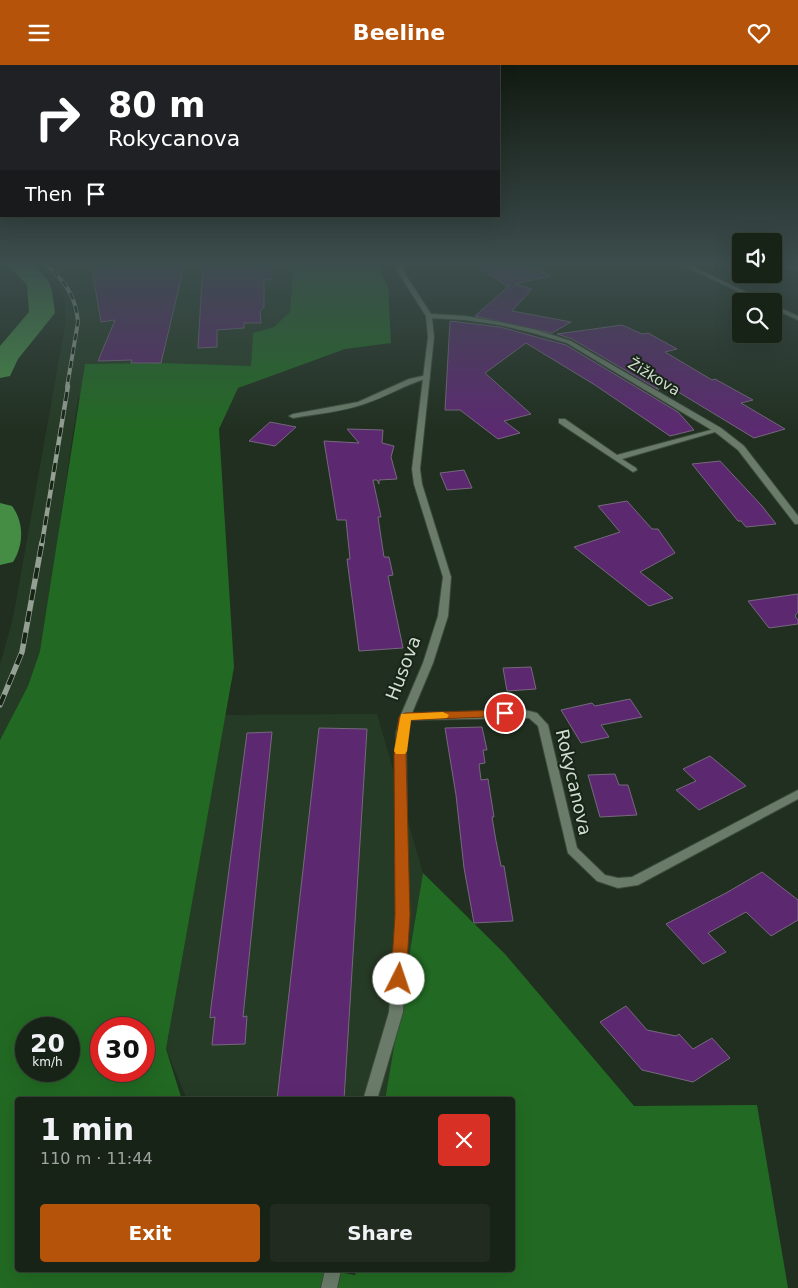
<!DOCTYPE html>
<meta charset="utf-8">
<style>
body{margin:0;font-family:"DejaVu Sans",sans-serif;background:#212b20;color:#f1f3f6;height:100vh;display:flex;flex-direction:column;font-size:19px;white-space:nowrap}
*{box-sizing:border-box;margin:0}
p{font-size:16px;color:#9fa4a1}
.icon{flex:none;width:28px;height:28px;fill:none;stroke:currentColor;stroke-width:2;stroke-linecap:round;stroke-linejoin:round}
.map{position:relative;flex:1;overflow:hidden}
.sheet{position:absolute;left:15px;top:1032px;width:500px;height:175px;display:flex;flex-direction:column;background:#182317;border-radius:5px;box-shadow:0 5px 20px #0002,0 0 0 1px #364036}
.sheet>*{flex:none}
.hud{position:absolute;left:0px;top:0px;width:500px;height:152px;box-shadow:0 5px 20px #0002,0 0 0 1px #364036;background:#202124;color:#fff;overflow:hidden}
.controls{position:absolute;left:732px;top:168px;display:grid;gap:10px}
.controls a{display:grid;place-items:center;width:50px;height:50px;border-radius:5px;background:#182317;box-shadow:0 5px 20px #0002,0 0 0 1px #364036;font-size:25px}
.speed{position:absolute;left:15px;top:952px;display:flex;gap:10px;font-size:25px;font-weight:700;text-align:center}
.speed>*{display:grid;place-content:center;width:65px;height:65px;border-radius:50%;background:#182317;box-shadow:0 5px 20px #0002,0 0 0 1px #364036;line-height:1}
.speed small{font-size:12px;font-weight:400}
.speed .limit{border:8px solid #d22;background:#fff;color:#111}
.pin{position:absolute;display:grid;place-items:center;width:42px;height:42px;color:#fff;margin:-21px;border:2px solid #fff;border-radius:50%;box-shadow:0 1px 5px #0007}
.me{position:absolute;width:55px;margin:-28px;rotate:4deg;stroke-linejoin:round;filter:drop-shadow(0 0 4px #0008)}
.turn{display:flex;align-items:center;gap:18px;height:105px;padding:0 25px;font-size:22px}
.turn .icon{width:65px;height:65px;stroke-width:2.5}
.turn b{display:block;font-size:35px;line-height:42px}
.then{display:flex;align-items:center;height:48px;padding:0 25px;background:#0003;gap:10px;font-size:19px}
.round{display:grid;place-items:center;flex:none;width:52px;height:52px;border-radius:5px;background:#212b20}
.summary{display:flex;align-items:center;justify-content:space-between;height:85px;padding:0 25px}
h1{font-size:30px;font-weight:700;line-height:38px}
.action{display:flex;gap:10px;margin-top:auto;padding:10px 25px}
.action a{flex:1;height:58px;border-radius:5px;background:#b45309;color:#fff;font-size:20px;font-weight:700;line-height:58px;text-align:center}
.action a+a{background:#212b20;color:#f1f3f6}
header{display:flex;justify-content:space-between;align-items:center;height:65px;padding:0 25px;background:#b45309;color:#fff;font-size:22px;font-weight:700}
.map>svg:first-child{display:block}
.built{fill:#263b25}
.forest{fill:#226a23;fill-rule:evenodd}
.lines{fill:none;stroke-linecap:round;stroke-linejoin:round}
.river{fill:#458c45;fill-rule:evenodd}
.building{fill:#5c2971;stroke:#76687d}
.service-casing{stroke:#3d4a3c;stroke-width:2}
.minor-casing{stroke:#3d4a3c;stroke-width:2}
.service{fill:#6a7c69;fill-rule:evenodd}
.minor{fill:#6a7c69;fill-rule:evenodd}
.rail-far2-casing{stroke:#95a094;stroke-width:4}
.rail-far1-casing{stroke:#95a094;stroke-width:4.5}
.rail-casing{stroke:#95a094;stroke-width:5.5}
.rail-far2{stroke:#162515;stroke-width:2.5;stroke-dasharray:7;stroke-linecap:butt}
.rail-far1{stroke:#162515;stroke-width:3;stroke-dasharray:9;stroke-linecap:butt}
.rail{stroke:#162515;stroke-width:4;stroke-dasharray:11;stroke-linecap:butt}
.route{fill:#b45309;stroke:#753606}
.slow{fill:#f59e0b}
.labels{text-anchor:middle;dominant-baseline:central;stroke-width:4;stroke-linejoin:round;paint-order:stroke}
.far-street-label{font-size:15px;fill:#d2dbd1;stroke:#162515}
.street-label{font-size:18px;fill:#d2dbd1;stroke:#162515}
</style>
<header><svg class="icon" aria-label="menu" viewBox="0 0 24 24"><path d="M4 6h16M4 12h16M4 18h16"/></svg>Beeline<svg class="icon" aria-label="heart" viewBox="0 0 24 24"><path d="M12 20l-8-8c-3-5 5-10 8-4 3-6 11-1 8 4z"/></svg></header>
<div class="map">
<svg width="798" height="1223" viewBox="0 0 798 1223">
<rect width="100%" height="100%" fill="#202f1f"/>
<g class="built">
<polygon points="29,197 294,197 290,247 274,262 253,269 251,301 228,301 78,333 47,550 40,586 28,621 0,675 0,600 13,553 66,255 64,233 58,222 42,206"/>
<polygon points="377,649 423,808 385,1035 187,1035 166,984 225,650"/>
</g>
<path class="forest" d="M 294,197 L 375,197 L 388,221 L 391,278 L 345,284 L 238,323 L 219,364 L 234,602 L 166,984 L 182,1035 L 18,1035 L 18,1205 L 328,1205 L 355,1210 L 356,1205 L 512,1205 L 512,1035 L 385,1035 L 423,808 L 505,889 L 634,1041 L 757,1040 L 788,1223 L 0,1223 L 0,675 L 28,621 L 40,586 L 85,299 L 161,298 L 251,301 L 253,268 L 274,262 L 290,247 ZM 26,964 L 69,964 L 69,1006 L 26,1006 ZM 101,964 L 144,964 L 144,1006 L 101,1006 Z"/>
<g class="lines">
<g class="river">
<path d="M 5,197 L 30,197 C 53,218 51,217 55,248 L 18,294 L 10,311 L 0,313 L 0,281 L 29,247 L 27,220 Z"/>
<path d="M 0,438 L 12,441 C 24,457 24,480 13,497 L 0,500 Z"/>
</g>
</g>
<g class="building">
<polygon points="98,197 185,197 161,298 131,298 132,295 98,296 115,255 101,257 93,210"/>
<polygon points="203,197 270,197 271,214 264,215 264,242 260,246 261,258 244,258 244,263 217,265 217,282 198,283"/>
<polygon points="472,197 525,197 550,211 515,219 532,224 512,246 571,257 552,268 475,251 510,220 506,221"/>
<polygon points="450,256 500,262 566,280 678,347 694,365 670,371 595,320 526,278 485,308 531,349 504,356 520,368 498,374 460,345 445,345"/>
<polygon points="622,260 642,269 648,268 677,284 665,287 712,315 715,314 753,335 741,338 785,364 754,373 642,305 659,325 572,274 557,269"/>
<polygon points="270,357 296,362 275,381 249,376"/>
<polygon points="347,364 383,365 382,378 394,381 391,392 397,414 379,415 379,419 377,415 373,415 381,452 378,452 384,492 389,492 393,510 388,511 403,583 359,586 347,494 350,494 346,455 337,455 324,376 359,378"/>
<polygon points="720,396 762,441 776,459 746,462 741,456 738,456 692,399"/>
<polygon points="464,405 472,423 447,425 440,408"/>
<polygon points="627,436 652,464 658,464 675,488 640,507 673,533 649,541 574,482 620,467 598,441"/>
<polygon points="798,529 798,547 795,551 798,555 798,559 769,563 748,536"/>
<polygon points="531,602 536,624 507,626 503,603"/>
<polygon points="630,634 642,652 601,660 609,672 581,678 561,645 592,638 595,641"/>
<polygon points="482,662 487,685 483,685 485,698 479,699 481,715 488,714 494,752 492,752 496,776 501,801 504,801 513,856 474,858 464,803 456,730 445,663"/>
<polygon points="319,663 367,664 344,1035 277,1035"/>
<polygon points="272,667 243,952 247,951 245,979 212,980 215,952 210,953 211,942 247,668"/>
<polygon points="710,691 746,721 699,745 676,725 696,716 683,704"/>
<polygon points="615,709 619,720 628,720 637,750 600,752 588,710"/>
<polygon points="762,807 798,835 798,855 771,871 746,847 708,868 726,887 703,899 666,859 726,828"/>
<polygon points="626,941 647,965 676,971 679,969 693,984 712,973 730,993 693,1017 642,1005 600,957"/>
</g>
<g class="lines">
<g class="service-casing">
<g id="service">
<path d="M 427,310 L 430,312 L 429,313 C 405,319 385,333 361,340 C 339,347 316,349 293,353 L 289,351 L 293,349 L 358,337 L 409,314 Z"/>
<polygon points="559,354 565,354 617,390 718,363 722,365 622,394 636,403 637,405 633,407 559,358"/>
</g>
</g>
<g class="minor-casing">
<g id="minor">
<polygon points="394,197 400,197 407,212 431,249 465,251 500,257 537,265 571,276 721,363 744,381 798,451 798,459 795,459 738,385 715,367 567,278 533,268 500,260 465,255 432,253 434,272 420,404 422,419 451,512 448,551 433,598 412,648 525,645 537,648 548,660 577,783 605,810 618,813 632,812 798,725 798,734 638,820 618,823 597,816 568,788 538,661 529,653 409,655 406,669 408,850 403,947 377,1035 363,1035 389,947 396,850 396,669 400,652 423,598 438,551 443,512 414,419 412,404 428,272 426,251 401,212"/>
<polygon points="676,197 683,197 765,236 758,236"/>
<polygon points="774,197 798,201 798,205 774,201"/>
<polygon points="774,240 798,251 798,255 774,244"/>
<polygon points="325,1205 341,1205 337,1223 321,1223"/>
</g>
</g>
<use href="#service" class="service"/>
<use href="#minor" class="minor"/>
<g class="rail-far2-casing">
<path id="rail-far2" d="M 42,197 C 63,213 76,230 78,257 L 67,322"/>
</g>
<g class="rail-far1-casing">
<polyline id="rail-far1" points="42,478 68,321"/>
</g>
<g class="rail-casing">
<polyline id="rail" points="0,640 22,587 42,477"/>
</g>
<use href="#rail-far2" class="rail-far2"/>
<use href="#rail-far1" class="rail-far1"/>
<use href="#rail" class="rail"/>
</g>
<linearGradient id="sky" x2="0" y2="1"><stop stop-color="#121a11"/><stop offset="0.54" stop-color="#3c4d4d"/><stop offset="1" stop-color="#3c4d4d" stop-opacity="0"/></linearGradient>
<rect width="798" height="368" fill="url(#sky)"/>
<polygon class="route" points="505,645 509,646 511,648 509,651 411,655 406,690 410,850 406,914 404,918 399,920 393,918 391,914 395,850 394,690 399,652 405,648"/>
<polygon class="slow" points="443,647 449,650 447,653 411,655 407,686 405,689 396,689 394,686 401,649"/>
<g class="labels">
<g class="far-street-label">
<text transform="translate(654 312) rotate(31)">Žižkova</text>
</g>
<g class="street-label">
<text transform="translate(403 603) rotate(-69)">Husova</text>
<text transform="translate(574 717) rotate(77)">Rokycanova</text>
</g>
</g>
</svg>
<div class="controls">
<a><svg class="icon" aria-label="sound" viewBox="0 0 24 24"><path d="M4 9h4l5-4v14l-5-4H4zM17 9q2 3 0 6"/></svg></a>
<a><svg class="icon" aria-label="search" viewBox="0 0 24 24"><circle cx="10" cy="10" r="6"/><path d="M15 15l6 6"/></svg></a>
</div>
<div class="speed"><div>20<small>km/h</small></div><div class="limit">30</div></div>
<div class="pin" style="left:505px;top:648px;background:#d93025"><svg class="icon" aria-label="arrive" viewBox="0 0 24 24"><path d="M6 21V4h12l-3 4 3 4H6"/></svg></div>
<svg class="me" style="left:399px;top:914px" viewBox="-20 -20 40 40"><circle r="19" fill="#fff"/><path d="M0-13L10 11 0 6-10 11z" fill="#b45309"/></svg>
<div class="hud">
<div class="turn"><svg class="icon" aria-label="right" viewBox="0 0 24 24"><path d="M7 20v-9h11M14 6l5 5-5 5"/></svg><div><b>80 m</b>Rokycanova</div></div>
<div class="then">Then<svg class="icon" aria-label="arrive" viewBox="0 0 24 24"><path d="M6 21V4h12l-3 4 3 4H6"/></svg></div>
</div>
<section class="sheet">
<div class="summary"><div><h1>1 min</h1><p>110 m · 11:44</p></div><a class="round" style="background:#d93025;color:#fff"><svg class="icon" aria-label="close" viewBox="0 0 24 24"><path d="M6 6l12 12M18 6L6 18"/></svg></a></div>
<div class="action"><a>Exit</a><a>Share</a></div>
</section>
</div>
